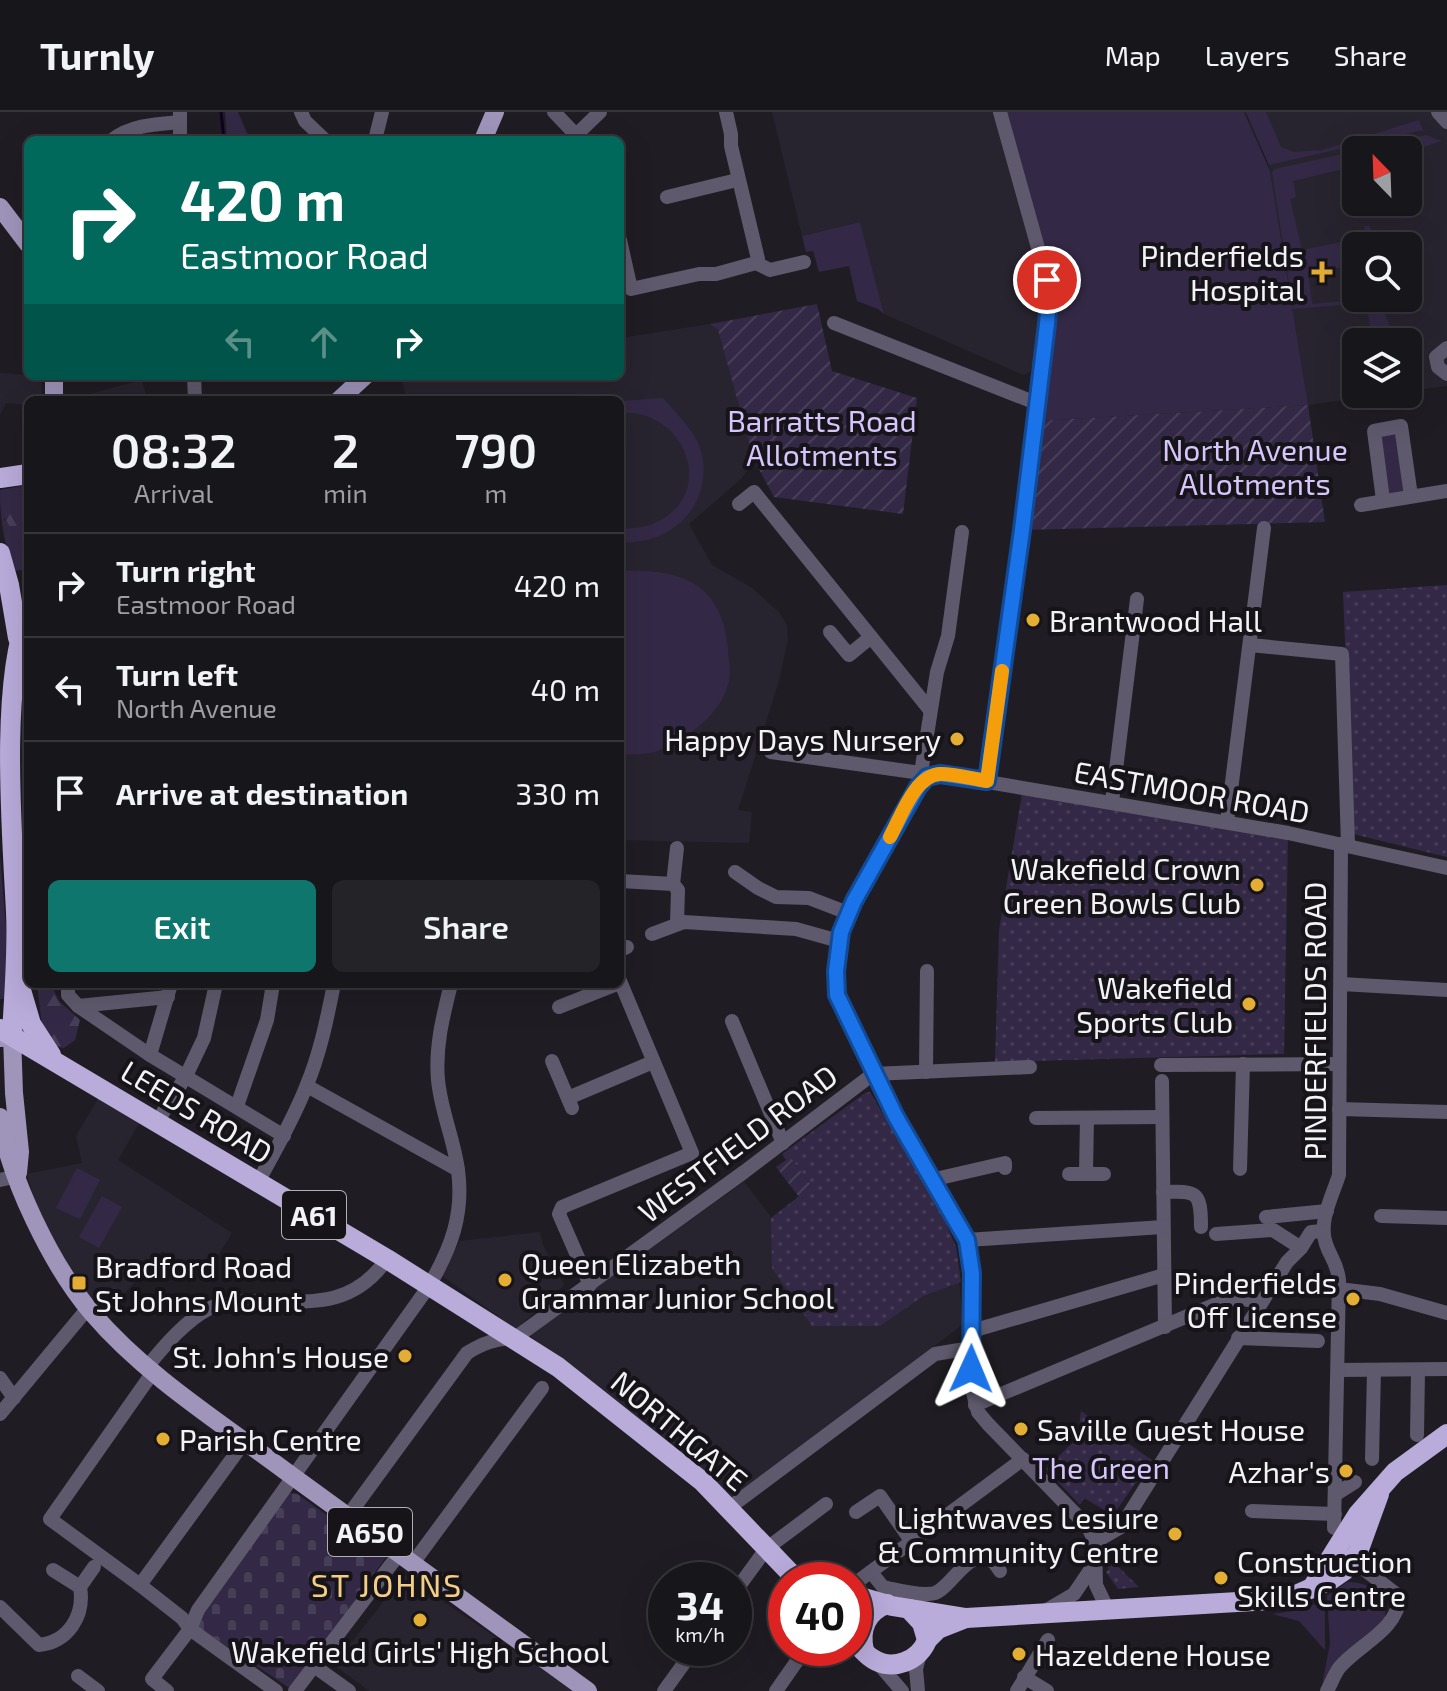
<!DOCTYPE html>
<style>
body{margin:0;font-family:"Exo 2",sans-serif;background:#242327;color:#f1f3f6;height:100vh;display:flex;flex-direction:column;font-size:30px;white-space:nowrap}
*{box-sizing:border-box;margin:0}
p{font-size:26px;color:#9e9fa2}
.icon{flex:none;width:44px;height:44px;fill:none;stroke:currentColor;stroke-width:2;stroke-linecap:round;stroke-linejoin:round}
.map{position:relative;flex:1;overflow:hidden}
.drawer{position:absolute;left:24px;top:284px;width:600px;height:592px;display:flex;flex-direction:column;background:#17161a;border-radius:12px;box-shadow:0 8px 32px #0002,0 0 0 2px #363539}
.drawer>*{flex:none}
.hud{position:absolute;left:24px;top:24px;width:600px;height:244px;border-radius:12px;box-shadow:0 8px 32px #0002,0 0 0 2px #363539;background:#00695c;color:#fff;overflow:hidden}
.needle{width:52px;rotate:337deg}
.buttons{position:absolute;left:1342px;top:24px;display:grid;gap:16px}
.buttons a{display:grid;place-items:center;width:80px;height:80px;border-radius:12px;background:#17161a;box-shadow:0 8px 32px #0002,0 0 0 2px #363539;font-size:40px}
.speed{position:absolute;left:648px;top:1450px;display:flex;gap:16px;font-size:40px;font-weight:700;text-align:center}
.speed>*{display:grid;place-content:center;width:104px;height:104px;border-radius:50%;background:#17161a;box-shadow:0 8px 32px #0002,0 0 0 2px #363539;line-height:1}
.speed small{font-size:20px;font-weight:400}
.speed .limit{border:12px solid #d22;background:#fff;color:#111}
.pin{position:absolute;display:grid;place-items:center;width:68px;height:68px;color:#fff;margin:-34px;border:4px solid #fff;border-radius:50%;box-shadow:0 2px 8px #0007}
.me{position:absolute;width:88px;margin:-44px;rotate:1deg;stroke-linejoin:round;filter:drop-shadow(0 0 6px #0008)}
.turn{display:flex;align-items:center;gap:28px;height:168px;padding:0 24px;font-size:36px}
.turn .icon{width:104px;height:104px;stroke-width:2.5}
.turn b{display:block;font-size:56px;line-height:68px}
.lanes{display:flex;align-items:center;height:76px;padding:0 24px;background:#0003;justify-content:center;gap:40px;direction:ltr}
.lanes .off{opacity:.35}
.eta{display:flex;justify-content:space-evenly;align-items:center;height:136px;text-align:center}
.eta b{font-size:48px;font-weight:600;line-height:56px}
.action{display:flex;gap:16px;margin-top:auto;padding:16px 24px}
.action a{flex:1;height:92px;border-radius:12px;background:#0f766e;color:#fff;font-size:32px;font-weight:600;line-height:92px;text-align:center}
.action a+a{background:#242327;color:#f1f3f6}
ul{padding:0;list-style:none}
li{display:flex;align-items:center;gap:24px;height:104px;padding:0 24px;border-top:2px solid #363539}
li div{flex:1}
li b{display:block;font-size:30px}
li em{font-style:normal}
header{display:flex;align-items:center;gap:48px;box-sizing:border-box;height:112px;padding:0 40px;background:#17161a;border-bottom:2px solid #363539}
header strong{font-size:38px}
nav{display:flex;gap:44px;margin-inline-start:auto;font-size:28px}
.map>svg:first-child{display:block}
.built{fill:#28242f;fill-rule:evenodd}
.grass{fill:#332946}
.forest{fill:url(#forest-firs)}
.cemetery{fill:url(#cemetery-stones)}
.park{fill:url(#park-dots)}
.garden{fill:url(#garden-furrows)}
.lines{fill:none;stroke-linecap:round;stroke-linejoin:round}
.stream{stroke:#0e0221;stroke-width:3}
.minor{stroke:#5e596c;stroke-width:14}
.major{stroke:#9f94ba;stroke-width:18}
.highway{stroke:#b9abda;stroke-width:20}
.route-casing{stroke:#114b97;stroke-width:20}
.route{stroke:#1a73e8;stroke-width:14}
.slow{stroke:#f59e0b;stroke-width:14}
.poi-dot{fill:#e4ae35;stroke:#161419;stroke-width:3}
.labels{text-anchor:middle;dominant-baseline:central;stroke-width:8;stroke-linejoin:round;paint-order:stroke}
.shield{fill:#161419;stroke:#b1afb4;stroke-width:2}
.shield-label{font-size:28px;font-weight:bold;fill:#f3f2f6}
.poi-label{font-size:30px;fill:#f3f2f6;stroke:#161419;text-anchor:end}
.park-label{font-size:30px;fill:#d6c5fc;stroke:#161419}
.street-label{font-size:30px;fill:#f3f2f6;stroke:#161419}
.neighbourhood-label{font-size:32px;letter-spacing:2px;fill:#f4ce86;stroke:#161419}
</style>
<header>
<strong>Turnly</strong>
<nav><a>Map</a><a>Layers</a><a>Share</a></nav>
</header>
<div class="map">
<svg width="1447" height="1579" viewBox="0 0 1447 1579">
<defs>
<pattern id="forest-firs" width="22" height="20" patternUnits="userSpaceOnUse" patternTransform="scale(2)"><rect width="22" height="20" fill="#332946"/><path d="M5 1l3.5 6h-7zM16 11l3.5 6h-7z" fill="#473e58"/></pattern>
<pattern id="cemetery-stones" width="16" height="16" patternUnits="userSpaceOnUse" patternTransform="scale(2)"><rect width="16" height="16" fill="#332946"/><path d="M2 7V4a2 2 0 0 1 4 0v3zM10 15v-3a2 2 0 0 1 4 0v3z" fill="#473e58"/></pattern>
<pattern id="park-dots" width="8" height="8" patternUnits="userSpaceOnUse" patternTransform="scale(2)"><rect width="8" height="8" fill="#332946"/><path d="M2 2h.1M6 6h.1" fill="none" stroke="#473e58" stroke-width="1.8" stroke-linecap="round"/></pattern>
<pattern id="garden-furrows" width="10" height="10" patternUnits="userSpaceOnUse" patternTransform="scale(2)"><rect width="10" height="10" fill="#332946"/><path d="M-1 1l2-2M0 10L10 0M9 11l2-2" fill="none" stroke="#473e58"/></pattern>
</defs>
<rect width="100%" height="100%" fill="#1f1d23"/>
<g class="built">
<polygon points="772,0 994,0 1041,166 1038,234 1030,260 1023,263 884,202 860,110 802,124"/>
<path d="M 1245,0 L 1447,0 L 1447,274 L 1408,279 L 1408,230 L 1356,230 L 1356,282 L 1387,282 L 1308,293 L 1269,53 ZM 1356,38 L 1408,38 L 1408,90 L 1356,90 ZM 1356,134 L 1408,134 L 1408,186 L 1356,186 Z"/>
<polygon points="710,212 718,218 754,348 742,366 689,412 712,453 752,476 779,500 787,513 788,528 778,572 738,698 752,700 749,731 620,728 620,288 407,288 401,264 620,264 620,226"/>
<polygon points="0,261 42,264 41,288 28,288 28,293 6,291 0,303"/>
<polygon points="142,268 147,288 71,288 71,287"/>
<polygon points="870,980 941,1100 956,1135 963,1212 734,1389 628,1300 529,1223 744,1070 772,1106 812,1074 786,1039 865,981"/>
<polygon points="101,982 142,1006 118,1048 232,1121 204,1165 162,1139 103,1206 69,1157 37,1096 27,1062 82,1051 76,1024"/>
<polygon points="540,1120 543,1133 564,1173 516,1217 441,1163 460,1129"/>
<polygon points="404,1463 575,1579 369,1579 334,1553"/>
</g>
<g class="grass">
<polygon points="225,0 238,0 250,28 227,28"/>
<path d="M 1006,0 L 1244,0 L 1270,59 L 1308,293 L 1038,309 C 1043,276 1066,186 1052,160 Z"/>
<polygon points="1246,0 1266,0 1281,35 1294,40 1322,38 1419,8 1423,18 1269,53"/>
<polygon points="1426,23 1442,29 1408,40 1360,38"/>
<polygon points="1356,39 1356,67 1352,55 1293,69 1296,85 1290,87 1302,138 1366,125 1364,115 1369,113 1371,116 1369,134 1356,134 1356,154 1308,160 1312,192 1377,186 1377,190 1293,197 1272,60 1275,57"/>
<polygon points="860,110 884,202 878,197 857,189 849,154 819,160 813,139 806,140 802,124"/>
<polygon points="1384,198 1395,230 1372,230 1368,201"/>
<path d="M 663,286 C 675,300 690,314 698,331 C 713,365 697,406 663,422 C 650,429 635,430 620,431 L 620,417 C 633,416 646,416 657,410 C 718,381 685,296 620,301 L 620,289 Z"/>
<polygon points="1401,314 1411,384 1383,388 1374,319"/>
<path d="M 28,373 L 28,384 L 17,382 L 4,407 L 14,419 L 19,432 L 28,435 L 28,457 L 14,459 C 4,431 0,408 0,378 Z"/>
<path d="M 620,459 C 681,456 722,471 728,537 C 728,547 731,558 729,568 C 724,601 685,628 657,639 C 646,643 632,642 620,643 Z"/>
<polygon points="0,743 7,829 7,886 0,887"/>
<polygon points="77,1056 100,1068 80,1107 56,1096"/>
<polygon points="102,1084 122,1095 99,1136 79,1125"/>
<path d="M 1347,1470 C 1370,1470 1388,1482 1385,1506 L 1321,1579 L 1330,1531 L 1327,1484 Z"/>
<polygon points="1322,1489 1325,1496 1325,1538 1299,1509 1272,1502 1300,1498"/>
</g>
<g class="forest">
<polygon points="17,382 28,384 28,435 21,435 3,403 7,391"/>
<polygon points="37,872 51,872 59,889 80,908 75,928 64,936 57,935 42,913"/>
</g>
<polygon class="cemetery" points="291,1381 297,1382 386,1445 291,1577 198,1515 200,1503 287,1382"/>
<g class="park">
<polygon points="1447,473 1447,745 1353,722 1343,480"/>
<polygon points="1023,676 1288,721 1284,942 995,950 999,818"/>
<polygon points="870,980 941,1100 956,1135 961,1170 923,1184 880,1214 812,1214 772,1156 771,1106 812,1074 786,1039 865,981"/>
<polygon points="1081,1299 1152,1348 1113,1403 1084,1386 1080,1393 1046,1357 1078,1325"/>
<polygon points="1110,1447 1139,1475 1118,1477 1106,1460 1109,1457 1104,1451"/>
</g>
<g class="garden">
<polygon points="817,192 832,259 917,286 903,402 774,385 754,348 718,218 710,212"/>
<polygon points="1308,293 1325,410 1022,418 1038,309"/>
<polygon points="786,1039 812,1074 799,1085 776,1055 786,1048 782,1042"/>
</g>
<g class="lines">
<polyline class="stream" points="221,0 224,28"/>
<g class="minor">
<polyline points="180,0 180,28"/>
<polyline points="301,0 305,9 325,28"/>
<polyline points="554,0 576,23 576,28"/>
<polyline points="1438,0 1447,10"/>
<polyline points="576,23 600,0"/>
<path d="M 112,28 C 131,13 156,12 180,10"/>
<polyline points="375,28 382,0"/>
<polyline points="667,85 737,68"/>
<polyline points="620,128 631,177 699,162 716,162 756,151 758,147 731,34 731,22 726,0"/>
<polyline points="756,151 770,158 804,150"/>
<polyline points="834,211 1036,291"/>
<polyline points="1447,236 1436,245 1438,255 1447,262"/>
<polyline points="194,264 195,288"/>
<polyline points="1383,388 1374,319 1401,314 1411,384"/>
<polyline points="739,392 754,380 930,598"/>
<polyline points="1361,393 1447,379"/>
<polyline points="830,520 849,543 871,525"/>
<polyline points="1250,533 1342,542 1348,733"/>
<polyline points="771,640 921,661 927,664"/>
<polyline points="921,661 937,560 948,524 962,420"/>
<polyline points="927,665 918,675 880,741 854,789 841,820 836,859 837,883 896,1005 967,1128 972,1161 972,1277 978,1300 988,1312 1088,1415 1095,1430 1096,1473 1107,1496"/>
<polyline points="927,665 940,662 1288,721 1447,756"/>
<polyline points="987,669 1022,418 1049,188 1047,168 1000,0"/>
<polyline points="1112,690 1137,487"/>
<polyline points="1227,710 1264,416"/>
<polyline points="735,760 758,776 776,785 809,786 848,801"/>
<polyline points="620,769 673,772 678,778 677,811"/>
<polyline points="673,772 677,736"/>
<polyline points="652,822 684,810 796,817 839,829"/>
<polyline points="620,838 627,835"/>
<polyline points="68,872 68,883 78,894 150,943 284,1024"/>
<polyline points="1341,872 1447,878"/>
<polyline points="78,894 168,885"/>
<polyline points="559,895 617,872"/>
<polyline points="732,909 783,1031"/>
<polyline points="150,943 171,872"/>
<polyline points="552,949 572,996"/>
<polyline points="1161,953 1339,952"/>
<polyline points="926,960 927,859"/>
<polyline points="1162,969 1165,1215"/>
<polyline points="307,974 458,1058"/>
<polyline points="568,986 653,950"/>
<polyline points="237,994 267,908 273,872"/>
<polyline points="1339,997 1447,1000"/>
<polyline points="1036,1006 1162,1005"/>
<polyline points="157,1010 186,964 204,926 216,872"/>
<polyline points="1240,1057 1243,952"/>
<polyline points="1086,1061 1087,1006"/>
<polyline points="1069,1062 1104,1062"/>
<polyline points="0,1068 18,1064"/>
<polyline points="931,1068 1005,1051 1005,1056"/>
<path d="M 258,1070 C 275,1039 293,1008 306,975 C 320,942 327,907 334,872"/>
<path d="M 1163,1080 C 1197,1079 1201,1079 1201,1115"/>
<polyline points="1381,1104 1447,1106"/>
<polyline points="1266,1105 1327,1099"/>
<polyline points="1216,1122 1273,1118 1301,1136"/>
<polyline points="967,1128 1163,1115"/>
<polyline points="590,1173 559,1102 562,1095 692,1041 620,869"/>
<polyline points="1339,1177 1380,1182 1447,1201"/>
<polyline points="972,1219 1164,1163"/>
<polyline points="1238,1226 1318,1229"/>
<path d="M 147,1255 C 164,1234 186,1208 210,1196 C 226,1189 243,1189 259,1189 C 313,1190 353,1195 387,1147"/>
<polyline points="1338,1258 1447,1257"/>
<polyline points="0,1266 14,1286"/>
<polyline points="975,1293 1226,1188 1240,1186 1260,1191"/>
<polyline points="0,1302 88,1196"/>
<polyline points="1417,1323 1418,1259"/>
<polyline points="245,1329 140,1473 182,1506 190,1517 276,1579"/>
<polyline points="1372,1347 1374,1258"/>
<polyline points="1336,1382 1355,1370"/>
<polyline points="729,1396 935,1242 971,1236"/>
<polyline points="1252,1399 1335,1402"/>
<polyline points="856,1400 880,1384 912,1430"/>
<path d="M 348,1404 L 467,1241 C 483,1231 495,1227 515,1226 L 744,1060 L 873,962 L 1030,955"/>
<path d="M 1334,1416 L 1339,1168 C 1337,1150 1331,1147 1326,1132 C 1318,1110 1332,1085 1339,1063 L 1341,732"/>
<polyline points="1095,1430 1121,1415 1287,1150 1301,1136 1311,1120 1323,1119"/>
<polyline points="413,1451 542,1276"/>
<polyline points="53,1458 80,1475 94,1455"/>
<path d="M 871,1460 L 883,1475 C 898,1478 921,1485 935,1481 C 953,1475 977,1420 1000,1459"/>
<polyline points="861,1467 1023,1347"/>
<polyline points="140,1473 50,1407 153,1260"/>
<polyline points="734,1481 766,1437 826,1392"/>
<path d="M 0,1495 L 39,1533 C 68,1530 85,1504 80,1475"/>
<polyline points="1045,1499 1074,1482 1095,1451"/>
<polyline points="877,1550 902,1579"/>
<polyline points="314,1554 349,1579"/>
<polyline points="78,1564 98,1579"/>
<polyline points="1024,1565 1047,1579"/>
<path d="M 167,1579 L 152,1567 L 190,1517 L 198,1498 L 429,1174 C 451,1136 464,1103 458,1058 C 454,1028 441,999 438,968 C 435,935 443,904 451,872"/>
<polyline points="295,1579 399,1442"/>
<polyline points="664,1579 695,1536"/>
<polyline points="776,1579 806,1536"/>
<polyline points="918,1579 916,1557 920,1541"/>
<polyline points="1017,1579 1048,1528"/>
<path d="M 1327,1579 C 1331,1572 1334,1563 1339,1556 C 1360,1531 1396,1520 1400,1485 L 1352,1448 L 1348,1441"/>
</g>
<g class="major">
<polyline points="483,28 495,0"/>
<polyline points="0,95 28,132"/>
<polyline points="54,288 54,264"/>
<polyline points="339,288 365,264"/>
<polyline points="1,926 12,923 14,981 20,1040 18,1061"/>
<path d="M 0,1005 C 9,1066 52,1154 92,1201 C 145,1263 218,1309 284,1358 C 385,1432 487,1505 588,1579"/>
</g>
<g class="highway">
<polyline points="0,366 28,362"/>
<polyline points="0,441 9,473 18,526"/>
<polyline points="21,878 31,912 51,943"/>
<polyline points="0,917 387,1147 558,1255 703,1370 797,1468"/>
<path d="M 12,923 C 14,882 18,841 16,800 C 12,721 0,571 28,503"/>
<polyline points="1312,1476 1358,1402 1395,1360 1447,1322"/>
<polyline points="854,1483 892,1494 966,1506"/>
<polyline points="927,1528 938,1517 966,1506 1272,1488 1294,1484 1332,1467 1345,1458 1358,1440 1379,1382"/>
<path d="M 854,1529 C 860,1535 866,1543 873,1547 C 893,1560 920,1548 927,1528 L 922,1511 L 909,1497"/>
<path d="M 864,1539 C 859,1517 866,1500 887,1492"/>
</g>
</g>
<g class="lines">
<g class="route-casing">
<polyline id="route" points="971,1257 972,1161 967,1128 896,1005 837,883 836,859 841,820 854,789 918,675 927,665 940,662 987,669 1022,418 1047,212 1049,188 1047,168"/>
</g>
<use href="#route" class="route"/>
<path class="slow" d="M 890,725 C 901,705 915,662 941,662 C 956,662 972,667 987,669 L 1002,559"/>
</g>
<g class="poi-dot">
<path d="M1318 148h8v8h8v8h-8v8h-8v-8h-8v-8h8z"/>
<circle cx="1033" cy="508" r="8"/>
<circle cx="957" cy="627" r="8"/>
<circle cx="1257" cy="773" r="8"/>
<circle cx="1249" cy="892" r="8"/>
<circle cx="505" cy="1168" r="8"/>
<rect x="71" y="1163" width="16" height="16" rx="4"/>
<circle cx="1353" cy="1187" r="8"/>
<circle cx="405" cy="1244" r="8"/>
<circle cx="1021" cy="1317" r="8"/>
<circle cx="163" cy="1327" r="8"/>
<circle cx="1346" cy="1359" r="8"/>
<circle cx="1175" cy="1422" r="8"/>
<circle cx="1221" cy="1466" r="8"/>
<circle cx="420" cy="1508" r="8"/>
<circle cx="1019" cy="1542" r="8"/>
</g>
<g class="labels">
<g class="shield">
<rect x="282" y="1079" width="64" height="48" rx="6"/>
<rect x="328" y="1396" width="84" height="48" rx="6"/>
</g>
<g class="shield-label">
<text x="314" y="1103">A61</text>
<text x="370" y="1420">A650</text>
</g>
<g class="poi-label">
<text x="1304" y="143">Pinderfields<tspan x="1304" dy="34">Hospital</tspan></text>
<text x="1049" y="508" text-anchor="start">Brantwood Hall</text>
<text x="941" y="627">Happy Days Nursery</text>
<text x="1241" y="756">Wakefield Crown<tspan x="1241" dy="34">Green Bowls Club</tspan></text>
<text x="1233" y="875">Wakefield<tspan x="1233" dy="34">Sports Club</tspan></text>
<text x="521" y="1151" text-anchor="start">Queen Elizabeth<tspan x="521" dy="34">Grammar Junior School</tspan></text>
<text x="95" y="1154" text-anchor="start">Bradford Road<tspan x="95" dy="34">St Johns Mount</tspan></text>
<text x="1337" y="1170">Pinderfields<tspan x="1337" dy="34">Off License</tspan></text>
<text x="389" y="1244">St. John's House</text>
<text x="1037" y="1317" text-anchor="start">Saville Guest House</text>
<text x="179" y="1327" text-anchor="start">Parish Centre</text>
<text x="1330" y="1359">Azhar's</text>
<text x="1159" y="1405">Lightwaves Lesiure<tspan x="1159" dy="34">&amp; Community Centre</tspan></text>
<text x="1237" y="1449" text-anchor="start">Construction<tspan x="1237" dy="34">Skills Centre</tspan></text>
<text x="420" y="1539" text-anchor="middle">Wakefield Girls' High School</text>
<text x="1035" y="1542" text-anchor="start">Hazeldene House</text>
</g>
<g class="park-label">
<text x="822" y="308">Barratts Road<tspan x="822" dy="34">Allotments</tspan></text>
<text x="1255" y="337">North Avenue<tspan x="1255" dy="34">Allotments</tspan></text>
<text x="1101" y="1355">The Green</text>
</g>
<g class="street-label">
<text transform="translate(1192 679) rotate(10)">EASTMOOR ROAD</text>
<text transform="translate(1314 909) rotate(-90)">PINDERFIELDS ROAD</text>
<text transform="translate(197 999) rotate(31)">LEEDS ROAD</text>
<text transform="translate(737 1031) rotate(-37)">WESTFIELD ROAD</text>
<text transform="translate(680 1318) rotate(40)">NORTHGATE</text>
</g>
<g class="neighbourhood-label">
<text x="387" y="1472">ST JOHNS</text>
</g>
</g>
</svg>
<div class="buttons">
<a><svg class="needle" viewBox="-14 -14 28 28"><path d="M0-13l5 13h-10z" fill="#e53935"/><path d="M0 13l5-13h-10z" fill="#9e9fa2"/></svg></a>
<a><svg class="icon" aria-label="search" viewBox="0 0 24 24"><circle cx="10" cy="10" r="6"/><path d="M15 15l6 6"/></svg></a>
<a><svg class="icon" aria-label="layers" viewBox="0 0 24 24"><path d="M12 4l9 5-9 5-9-5zM3 14l9 5 9-5"/></svg></a>
</div>
<div class="speed"><div>34<small>km/h</small></div><div class="limit">40</div></div>
<div class="pin" style="left:1047px;top:168px;background:#d93025"><svg class="icon" aria-label="arrive" viewBox="0 0 24 24"><path d="M6 21V4h12l-3 4 3 4H6"/></svg></div>
<svg class="me" style="left:971px;top:1257px" viewBox="-20 -20 40 40"><path d="M0-17L14 15 0 8-14 15z" fill="#1a73e8" stroke="#fff" stroke-width="4"/></svg>
<div class="hud">
<div class="turn"><svg class="icon" aria-label="right" viewBox="0 0 24 24"><path d="M7 20v-9h11M14 6l5 5-5 5"/></svg><div><b>420 m</b>Eastmoor Road</div></div>
<div class="lanes"><svg class="icon off" aria-label="left" viewBox="0 0 24 24"><path d="M17 20v-9H6M10 6l-5 5 5 5"/></svg><svg class="icon off" aria-label="ahead" viewBox="0 0 24 24"><path d="M12 20V5M6 11l6-6 6 6"/></svg><svg class="icon" aria-label="right" viewBox="0 0 24 24"><path d="M7 20v-9h11M14 6l5 5-5 5"/></svg></div>
</div>
<section class="drawer">
<div class="eta">
<div><b>08:32</b><p>Arrival</p></div>
<div><b>2</b><p>min</p></div>
<div><b>790</b><p>m</p></div>
</div>
<ul>
<li><svg class="icon" aria-label="right" viewBox="0 0 24 24"><path d="M7 20v-9h11M14 6l5 5-5 5"/></svg><div><b>Turn right</b><p>Eastmoor Road</p></div><em>420 m</em></li>
<li><svg class="icon" aria-label="left" viewBox="0 0 24 24"><path d="M17 20v-9H6M10 6l-5 5 5 5"/></svg><div><b>Turn left</b><p>North Avenue</p></div><em>40 m</em></li>
<li><svg class="icon" aria-label="arrive" viewBox="0 0 24 24"><path d="M6 21V4h12l-3 4 3 4H6"/></svg><div><b>Arrive at destination</b></div><em>330 m</em></li>
</ul>
<div class="action"><a>Exit</a><a>Share</a></div>
</section>
</div>
